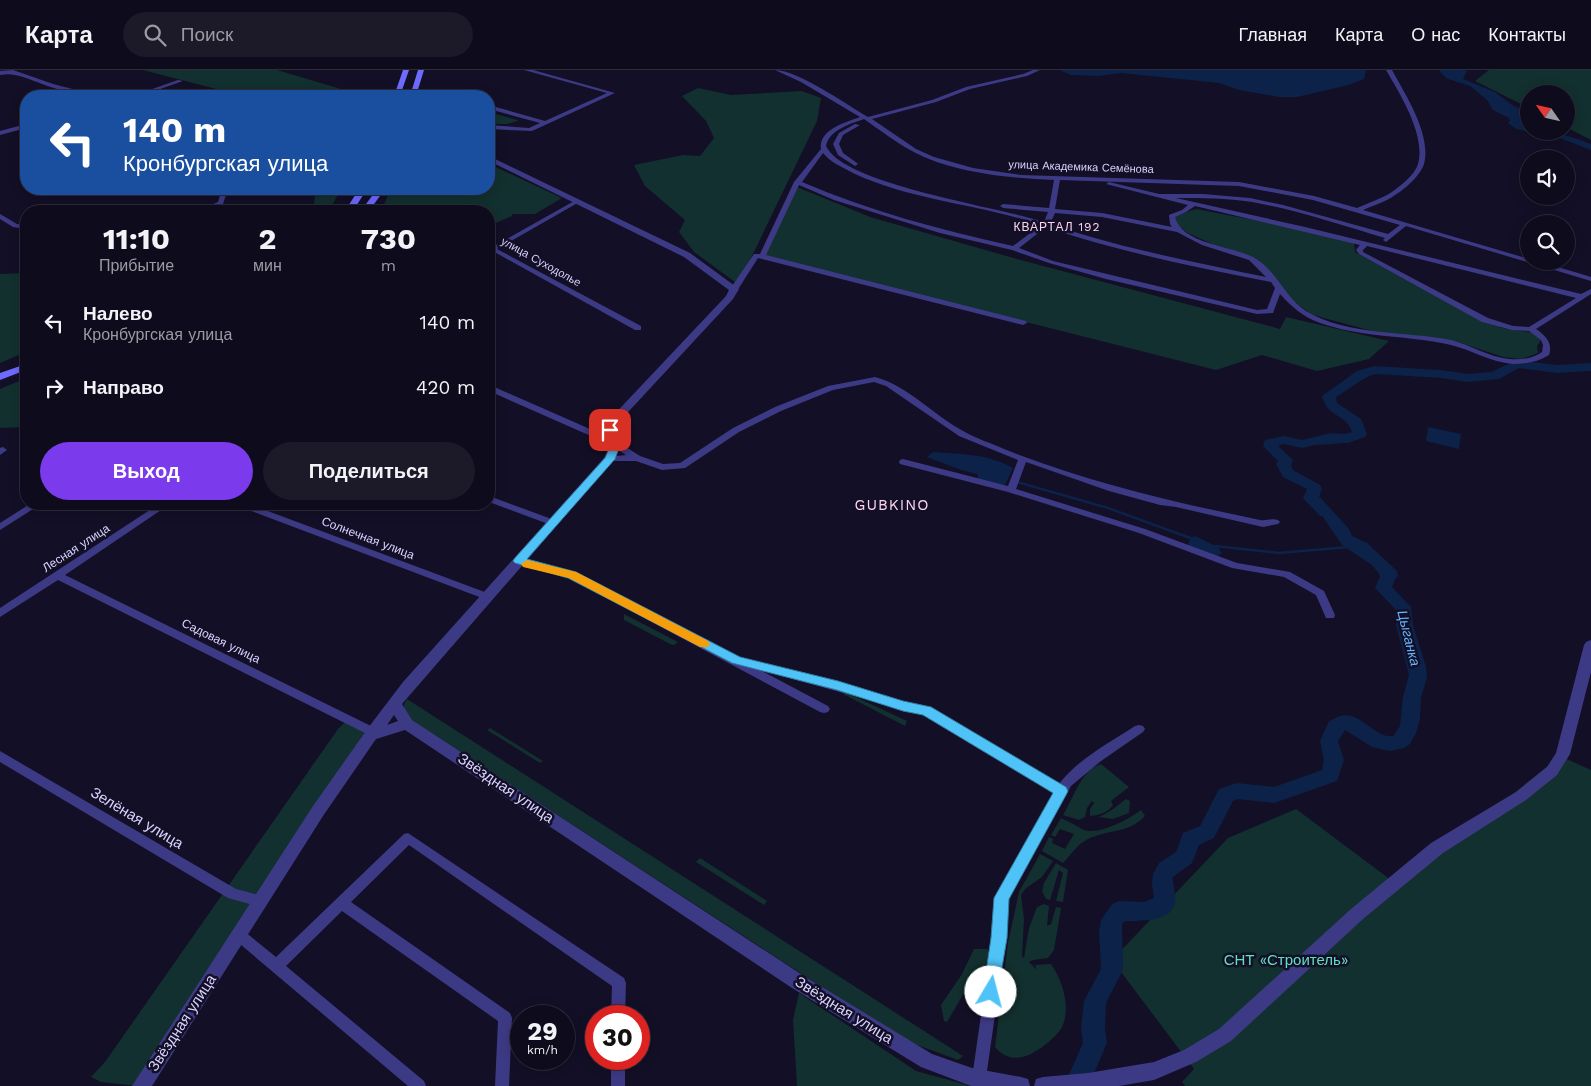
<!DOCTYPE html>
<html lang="ru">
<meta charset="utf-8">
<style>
body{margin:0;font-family:"Work Sans",sans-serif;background:#1c1929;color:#f1f3f6;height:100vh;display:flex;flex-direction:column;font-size:19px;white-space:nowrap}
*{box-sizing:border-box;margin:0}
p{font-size:16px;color:#9b9ba3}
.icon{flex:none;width:28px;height:28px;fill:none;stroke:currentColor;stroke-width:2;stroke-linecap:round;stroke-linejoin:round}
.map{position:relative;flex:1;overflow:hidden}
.panel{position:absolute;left:20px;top:135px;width:475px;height:305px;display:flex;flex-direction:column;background:#0e0b1c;border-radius:20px;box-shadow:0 2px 12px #0003,0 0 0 1px #2e2b3b}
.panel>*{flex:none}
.hud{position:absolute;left:20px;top:20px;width:475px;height:105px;border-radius:20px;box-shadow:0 2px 12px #0003,0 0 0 1px #2e2b3b;background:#1a4fa0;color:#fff;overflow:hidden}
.needle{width:32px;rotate:304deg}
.buttons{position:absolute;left:1520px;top:15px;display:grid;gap:10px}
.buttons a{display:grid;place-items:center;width:55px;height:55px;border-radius:50%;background:#0e0b1c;box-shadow:0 2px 12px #0003,0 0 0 1px #2e2b3b;font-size:25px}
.speed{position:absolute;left:510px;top:935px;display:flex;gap:10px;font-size:25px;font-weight:700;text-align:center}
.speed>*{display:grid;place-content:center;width:65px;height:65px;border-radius:50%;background:#0e0b1c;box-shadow:0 2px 12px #0003,0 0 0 1px #2e2b3b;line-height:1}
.speed small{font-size:12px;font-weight:400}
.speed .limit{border:8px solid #d22;background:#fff;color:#111}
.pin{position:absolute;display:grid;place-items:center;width:42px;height:42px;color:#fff;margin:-21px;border-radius:10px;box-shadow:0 2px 8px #0006}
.me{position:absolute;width:55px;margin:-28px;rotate:8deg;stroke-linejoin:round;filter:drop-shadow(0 0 4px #0008)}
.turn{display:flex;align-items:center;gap:18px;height:105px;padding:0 20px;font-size:22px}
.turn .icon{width:65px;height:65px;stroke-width:2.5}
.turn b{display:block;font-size:35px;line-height:42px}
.eta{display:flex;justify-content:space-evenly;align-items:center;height:85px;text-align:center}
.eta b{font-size:30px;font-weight:700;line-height:35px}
.primary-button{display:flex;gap:10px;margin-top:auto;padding:10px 20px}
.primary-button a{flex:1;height:58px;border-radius:30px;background:#7c3aed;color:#fff;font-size:20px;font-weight:700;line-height:58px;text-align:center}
.primary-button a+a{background:#1c1929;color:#f1f3f6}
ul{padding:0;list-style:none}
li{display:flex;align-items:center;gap:15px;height:65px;padding:0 20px}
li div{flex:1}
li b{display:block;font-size:19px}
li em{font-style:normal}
header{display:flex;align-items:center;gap:30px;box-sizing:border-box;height:70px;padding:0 25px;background:#0e0b1c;border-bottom:1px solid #2e2b3b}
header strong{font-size:24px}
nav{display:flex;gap:28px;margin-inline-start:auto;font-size:18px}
.search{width:350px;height:45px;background:#1c1929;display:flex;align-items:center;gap:12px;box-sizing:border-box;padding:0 18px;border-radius:28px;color:#9b9ba3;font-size:19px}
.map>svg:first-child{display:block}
.green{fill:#12302f}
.water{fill:#0c2248}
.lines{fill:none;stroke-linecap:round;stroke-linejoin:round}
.stream{stroke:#0c2248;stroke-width:2.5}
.river{fill:#0c2248;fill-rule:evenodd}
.minor{fill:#3d3a85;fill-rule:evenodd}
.tertiary{fill:#3d3a85;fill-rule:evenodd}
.secondary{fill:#6f6bff;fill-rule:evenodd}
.route{fill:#4fc3f7;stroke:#337fa1}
.slow{fill:#f59e0b}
.labels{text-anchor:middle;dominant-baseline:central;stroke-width:5;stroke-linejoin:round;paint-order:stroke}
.far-street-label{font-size:11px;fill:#d9d4ff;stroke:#130f26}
.far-quarter-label{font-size:12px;letter-spacing:1px;fill:#ffd6f0;stroke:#130f26}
.street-label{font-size:12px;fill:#d9d4ff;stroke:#130f26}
.water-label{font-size:14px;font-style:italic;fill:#62b6ff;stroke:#130f26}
.quarter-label{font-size:15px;letter-spacing:1px;fill:#ffd6f0;stroke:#130f26}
.near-street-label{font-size:15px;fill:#d9d4ff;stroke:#130f26}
.near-park-label{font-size:15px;fill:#5fe0c0;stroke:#130f26}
</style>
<header>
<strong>Карта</strong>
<div class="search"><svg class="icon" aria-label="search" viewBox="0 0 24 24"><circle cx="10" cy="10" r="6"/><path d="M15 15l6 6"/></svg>Поиск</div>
<nav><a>Главная</a><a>Карта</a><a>О нас</a><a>Контакты</a></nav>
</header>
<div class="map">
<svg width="1591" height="1016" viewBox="0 0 1591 1016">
<rect width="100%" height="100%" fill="#130f26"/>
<g class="green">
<polygon points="143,0 277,0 341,19 356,26 243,26"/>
<polygon points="1489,0 1591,0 1591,70 1566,57 1566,24 1529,24 1529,38 1475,11"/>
<polygon points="698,18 731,25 802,21 821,28 817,51 741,209 735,212 694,182 679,162 685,150 645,116 634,95 683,85 700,86 714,68 706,51 682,26"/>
<polygon points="489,42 517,50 518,51 507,54 489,54"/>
<polygon points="489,94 562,128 535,144 512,144 512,146 489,156 489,141 381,141 391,119 489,119"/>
<polygon points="797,117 870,147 1017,189 1280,259 1286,247 1389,271 1369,289 1317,301 1262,285 1216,300 764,186"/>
<polygon points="316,119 341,119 329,141 313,141"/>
<polygon points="1196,139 1275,154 1354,173 1355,182 1486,252 1503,258 1535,263 1541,270 1537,276 1538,283 1522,289 1503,287 1458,272 1427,267 1402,266 1372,261 1324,248 1311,244 1293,231 1267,198 1255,188 1214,175 1188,163 1175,153 1174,147 1179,144"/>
<polygon points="26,203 26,282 0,293 0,204"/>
<polygon points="26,308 26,357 0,358 0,319"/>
<polygon points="624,544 678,572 674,575 670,574 624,550"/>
<polygon points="845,622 907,651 905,656 843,624"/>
<polygon points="407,629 963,986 958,990 909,972 865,945 404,645 404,634"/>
<polygon points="347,650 367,659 137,1016 101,1012 91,1007 105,992 338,659"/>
<polygon points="490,658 543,691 540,693 487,660"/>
<polygon points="1560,686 1591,700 1591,1016 1185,1016 1182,1012 1194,999 1112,890 1228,768 1296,739 1399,816"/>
<path d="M 1101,694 L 1129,717 L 1111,731 L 1113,735 C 1109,742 1097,746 1090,746 L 1090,739 L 1094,733 L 1092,731 L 1087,738 L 1085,747 L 1079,750 L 1063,745 C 1074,728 1080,701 1101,694 Z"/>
<path d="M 1126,729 L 1130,731 L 1129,743 L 1113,749 L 1099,747 C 1110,742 1117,736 1126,729 Z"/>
<path d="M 1141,740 L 1145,746 C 1128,764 1109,759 1088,769 C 1077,774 1071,785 1063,793 L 1042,781 L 1049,767 L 1053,769 L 1052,773 L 1065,779 L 1074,764 L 1060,759 L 1055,767 L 1051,765 L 1061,748 C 1068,751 1075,755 1082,759 C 1097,767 1129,749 1141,740 Z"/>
<path d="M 1040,784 L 1053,791 L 1042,807 L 1025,819 L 1021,825 L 1024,849 L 1022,886 L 1024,888 L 1029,858 L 1037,837 L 1044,834 L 1049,836 L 1047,856 L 1051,854 L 1056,837 L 1061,838 L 1054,880 L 1048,888 L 1033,890 L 1029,892 L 1037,900 L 1035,895 L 1051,894 C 1063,911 1071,938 1062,957 C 1058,964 1051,970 1046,974 C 1029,988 1010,995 995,977 L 1008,873 L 1019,822 Z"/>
<polygon points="700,788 767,831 764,835 696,792"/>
<polygon points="1056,793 1068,800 1063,832 1056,831 1063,803 1059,800 1050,830 1046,829 1042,821 1044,813"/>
<polygon points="974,879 987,879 990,884 987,900 980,896 947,952 944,951 941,935 962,904"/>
<polygon points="799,923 916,1001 971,1016 797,1016 793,950"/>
</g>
<g class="water">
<polygon points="1059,0 1365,0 1366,1 1364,9 1349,15 1297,27 1279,27 1239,20 1219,13 1190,10 1121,3 1099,6 1071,5"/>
<polygon points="1440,0 1465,0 1467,1 1463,9 1495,22 1512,35 1529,43 1529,49 1524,49 1529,53 1529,61 1547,61 1549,64 1544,65 1516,59 1508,53 1510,51 1509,48 1493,40 1487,30 1470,16 1448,9 1440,2"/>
<polygon points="1428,357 1461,364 1459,379 1426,371"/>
<polygon points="1326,366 1344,366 1354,369 1344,373 1303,376 1303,373"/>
<path d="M 933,382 C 959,384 990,384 1013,398 L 1005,415 L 979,410 L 977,404 L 961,400 L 927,387 Z"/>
<polygon points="1320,427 1349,459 1352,466 1367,473 1397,501 1398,506 1386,518 1381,516 1385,511 1372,495 1342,475 1321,444 1304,429"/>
<polygon points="1195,466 1218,477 1222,483 1216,487 1188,476 1190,468"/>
</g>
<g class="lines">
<g class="stream">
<polyline points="1017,412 1108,438 1193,469"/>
<polyline points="1215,476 1279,483 1349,477"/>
</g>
<g class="river">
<path d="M 1531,61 C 1553,61 1570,66 1591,74 L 1591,80 L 1560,68 Z"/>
<path d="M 1517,290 L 1557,295 L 1591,293 L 1591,301 L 1557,303 L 1519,298 L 1499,309 L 1468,312 L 1441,308 L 1375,304 C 1362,308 1348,320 1336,327 L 1337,333 L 1361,349 L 1367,364 L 1365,367 L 1348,373 L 1331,371 L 1302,378 L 1284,374 L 1278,376 L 1293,390 L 1291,396 L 1293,400 L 1320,415 L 1322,418 L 1319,427 L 1333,443 L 1330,446 L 1320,446 L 1303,428 L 1307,419 L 1283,407 L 1276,394 L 1278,391 L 1263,376 L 1265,370 L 1284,366 L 1302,370 L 1331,363 L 1345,364 L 1352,362 C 1346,343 1327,348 1322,326 L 1357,301 L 1374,296 L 1441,300 L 1468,304 L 1491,302 Z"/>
<path d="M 1386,495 L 1392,496 L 1396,507 L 1392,517 L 1411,537 L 1413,555 L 1426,597 L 1427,608 L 1421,627 L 1420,649 L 1416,663 L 1410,674 L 1404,678 L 1390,681 L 1372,677 L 1345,660 L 1338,671 L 1344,690 L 1337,711 L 1274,733 L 1237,729 L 1233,731 L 1214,768 L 1199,775 L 1192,793 L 1173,807 C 1172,815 1177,825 1175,832 C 1172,852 1140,851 1125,851 L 1122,854 L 1123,900 L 1106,933 L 1105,958 L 1107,973 L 1091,1010 L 1093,1016 L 1069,1016 L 1067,1009 L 1083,973 L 1081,958 L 1084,931 L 1101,899 L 1099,862 L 1101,850 L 1112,834 L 1120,831 L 1144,832 L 1154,828 L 1152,814 L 1153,804 L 1159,793 L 1176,782 L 1183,763 L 1200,756 L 1219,719 L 1237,713 L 1274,717 L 1322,700 L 1324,690 L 1320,671 L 1329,651 C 1334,649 1340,645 1345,645 C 1363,645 1375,668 1393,666 L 1400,656 L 1403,627 L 1409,605 L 1396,555 L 1395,539 L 1375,518 L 1380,507 L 1378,500 L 1380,496 Z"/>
</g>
<g class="minor">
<path d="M 13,0 L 53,14 L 100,26 C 82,27 59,20 42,14 C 28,9 15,2 0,5 L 0,1 Z"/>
<polygon points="524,0 533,0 615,23 532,61 489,59 489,55 529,58 540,53 489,39 489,35 545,51 607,23"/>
<path d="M 775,0 C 798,0 847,35 868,47 L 932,30 L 966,17 L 1023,4 L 1033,0 L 1040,0 L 1027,6 L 970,19 L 936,32 L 872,49 L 916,79 L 934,87 L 973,98 L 1021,105 L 1239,112 L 1314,126 L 1357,138 C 1368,133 1381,129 1392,122 C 1401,115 1415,105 1418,94 C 1426,65 1400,24 1386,0 L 1392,0 C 1405,24 1432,65 1424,94 C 1420,106 1405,119 1395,125 C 1386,132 1374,135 1363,140 L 1529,189 L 1529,191 L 1538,191 L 1591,207 L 1591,211 L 1406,156 L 1386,172 L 1383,170 L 1385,168 C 1341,155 1297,140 1252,132 C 1227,128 1201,128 1176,128 L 1305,157 L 1581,224 L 1591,219 L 1591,224 L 1536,259 C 1546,266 1553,273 1549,285 C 1538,292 1525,294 1513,294 C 1490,292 1472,280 1451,275 C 1408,265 1362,268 1320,253 C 1303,247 1292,237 1280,224 L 1273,243 L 1257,244 L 1106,209 L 1049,193 L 1012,180 L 940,163 L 834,130 L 799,115 L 766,185 L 1026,251 L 1027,253 L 1023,255 L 758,188 L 737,221 L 731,221 L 730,219 L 754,184 L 760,184 L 794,112 L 821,79 C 818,60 846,52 860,47 L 801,12 ZM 864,49 C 880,60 895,72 912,81 C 952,103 1009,108 1054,110 L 1049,138 L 1003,134 L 1000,136 L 1003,138 L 1048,142 L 1044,152 C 1000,137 844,115 826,76 C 829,60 850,54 864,49 ZM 823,83 C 831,93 844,98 855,104 C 914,131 980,134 1041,155 L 1013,176 C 940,160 870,141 802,112 ZM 1060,110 L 1239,116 L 1313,130 L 1400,155 L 1388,164 L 1283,135 L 1250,128 L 1203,124 L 1159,124 L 1109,112 L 1106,114 L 1188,135 L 1182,140 L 1169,145 L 1170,154 L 1172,157 L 1102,143 L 1055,139 ZM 1195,136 L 1360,175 L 1356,180 L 1359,184 L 1482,252 L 1512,260 L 1529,261 L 1541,270 L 1543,275 L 1542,282 C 1532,289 1521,290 1509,289 C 1489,287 1471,275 1451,270 C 1406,261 1347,266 1306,241 C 1285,228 1276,199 1253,187 C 1231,176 1182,174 1175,147 L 1186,142 ZM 1055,143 L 1102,147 L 1177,162 L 1202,175 L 1249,190 L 1266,207 C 1193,192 1120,178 1050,154 ZM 1046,157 C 1119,182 1195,197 1271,212 L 1275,218 L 1267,239 L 1257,240 L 1053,191 L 1019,178 ZM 1367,176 L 1576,228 L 1529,257 L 1513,256 L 1488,248 L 1363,182 L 1363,180 Z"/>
<polygon points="178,10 183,11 140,26 132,26"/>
<polygon points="443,22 454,25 455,26 441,25 441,23"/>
<polygon points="26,54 26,58 0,65 0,61"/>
<polygon points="855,54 860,55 843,65 839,74 843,83 857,93 858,94 855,96 838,85 833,74 839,63"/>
<polygon points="222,119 228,119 223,134 204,141 196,141 218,132"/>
<polygon points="576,130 581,131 497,179 641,256 641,260 635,260 489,179"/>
<polygon points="0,144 17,154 26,155 26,159 13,157 0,149"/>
<path d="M 875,307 C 909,316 934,346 965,362 C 977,369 991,373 1004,379 C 1087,412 1173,432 1260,450 C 1266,451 1272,448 1278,450 L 1280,452 L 1278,454 L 1263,457 L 1176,437 L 1160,435 L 1109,421 L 1026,392 L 1016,419 L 1145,459 L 1237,493 L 1290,502 L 1324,521 L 1335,545 L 1334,548 L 1326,548 L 1316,525 L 1284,507 L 1232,498 L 1139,463 L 1008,422 L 900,394 L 899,392 L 900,390 L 903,389 L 1008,416 L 1018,390 L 959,366 L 886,316 L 874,312 L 833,320 L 781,341 L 739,362 L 685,398 L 662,400 L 636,391 L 606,391 L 605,389 L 606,387 L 626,385 L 609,374 L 489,321 L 489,316 L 492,316 L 615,370 L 640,386 L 663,394 L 680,393 L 733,358 L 775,337 L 828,316 Z"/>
<polygon points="3,377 7,380 0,385 0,378"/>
<polygon points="489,426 557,451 559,453 557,455 551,455 489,432"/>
<polygon points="30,434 41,434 0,460 0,453"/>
<polygon points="159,434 170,434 65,505 377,659 379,662 377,665 373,666 369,665 58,510 0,547 0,538"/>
<polygon points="236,434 249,434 490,524 491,526 486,530 482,528 238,436"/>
<path d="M 519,488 L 576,503 L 734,587 L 838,612 L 903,632 L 930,638 L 1059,714 C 1078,689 1109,673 1135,656 L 1139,655 L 1143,656 L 1145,659 L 1143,662 L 1101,691 L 1071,716 L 1008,829 L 1006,868 L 986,1008 L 984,1013 L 979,1015 L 974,1013 L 972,1008 L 992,868 L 994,828 L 1054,723 L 923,645 L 760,600 L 828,636 L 830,639 L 828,642 L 824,643 L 820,642 L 569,508 L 516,493 L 514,491 L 516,489 Z"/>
<polygon points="0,681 236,819 266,827 268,831 266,835 261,837 228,828 0,692"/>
<polygon points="408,763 624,908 626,913 625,946 611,946 612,916 409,775 351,832 510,943 512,948 509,1016 495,1016 498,951 342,841 286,896 424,1011 426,1016 408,1016 234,869 232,865 234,861 239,859 244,861 276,887 404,764"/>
<rect x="611" y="989" width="14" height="27"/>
</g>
<g class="tertiary">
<path d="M 489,86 L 690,183 L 739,219 L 733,229 L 617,354 L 618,381 L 613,391 L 402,634 L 412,650 L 804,906 L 932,984 L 972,998 L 1021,1007 L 1028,1009 L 1030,1016 L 971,1016 L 921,997 L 792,918 L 405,660 L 376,669 L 323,746 L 152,1016 L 132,1016 L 313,736 L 368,658 L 403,612 L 604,388 L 608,381 L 607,353 L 608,351 L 726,226 L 729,220 L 684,187 L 489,91 ZM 394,645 L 398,651 L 387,655 Z"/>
<polygon points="1591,570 1591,602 1570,684 1557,705 1526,730 1443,783 1363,849 1231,971 1196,992 1154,1010 1119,1016 1034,1016 1036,1009 1043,1007 1088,1003 1154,992 1184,980 1219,959 1351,839 1431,773 1516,722 1547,697 1556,683 1584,575 1586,572"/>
</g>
<g class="secondary">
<polygon points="403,0 409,0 400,26 394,26"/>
<polygon points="418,0 424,0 416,26 410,26"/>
<polygon points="359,119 367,119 353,141 345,141"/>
<polygon points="377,119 385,119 369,141 361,141"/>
<polygon points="26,294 26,300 0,310 0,303"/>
</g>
</g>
<polygon class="route" points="607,358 610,358 615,360 618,381 615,389 527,489 576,502 740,587 838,611 903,631 931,637 1066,717 1068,721 1066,725 1009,829 1007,868 997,927 991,930 986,927 983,922 991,868 994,828 1053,723 923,645 903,641 837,620 732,593 568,508 515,493 513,491 515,488 605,388 608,381 606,360"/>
<polygon class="slow" points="527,490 576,502 708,571 710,574 708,577 700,577 569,508 523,497 521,494"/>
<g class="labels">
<g class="far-street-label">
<text transform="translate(1081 97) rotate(2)">улица Академика Семёнова</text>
<text transform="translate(541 192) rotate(29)">улица Суходолье</text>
</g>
<g class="far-quarter-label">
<text x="1057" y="157">КВАРТАЛ 192</text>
</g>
<g class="street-label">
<text transform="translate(368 468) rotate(21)">Солнечная улица</text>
<text transform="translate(76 478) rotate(-33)">Лесная улица</text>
<text transform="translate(221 571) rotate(26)">Садовая улица</text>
</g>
<g class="water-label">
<text transform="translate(1409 568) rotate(76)">Цыганка</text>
</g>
<g class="quarter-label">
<text x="892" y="435">GUBKINO</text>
</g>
<g class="near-street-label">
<text transform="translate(506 718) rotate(34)">Звёздная улица</text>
<text transform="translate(137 748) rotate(31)">Зелёная улица</text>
<text transform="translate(844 940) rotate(32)">Звёздная улица</text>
<text transform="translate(182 953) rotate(-57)">Звёздная улица</text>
</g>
<g class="near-park-label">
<text x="1286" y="890">СНТ «Строитель»</text>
</g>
</g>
</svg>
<div class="buttons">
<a><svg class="needle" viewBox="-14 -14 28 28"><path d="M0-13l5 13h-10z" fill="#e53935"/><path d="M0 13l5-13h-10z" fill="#9b9ba3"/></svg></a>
<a><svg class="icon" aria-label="sound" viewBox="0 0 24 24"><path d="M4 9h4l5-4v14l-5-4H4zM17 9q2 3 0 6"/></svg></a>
<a><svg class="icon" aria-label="search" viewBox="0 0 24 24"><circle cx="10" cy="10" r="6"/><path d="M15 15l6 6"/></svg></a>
</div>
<div class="speed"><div>29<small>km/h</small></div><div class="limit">30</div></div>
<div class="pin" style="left:610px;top:360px;background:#d93025"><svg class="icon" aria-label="arrive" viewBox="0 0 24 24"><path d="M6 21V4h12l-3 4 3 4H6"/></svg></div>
<svg class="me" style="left:991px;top:922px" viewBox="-20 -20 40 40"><circle r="19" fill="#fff"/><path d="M0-13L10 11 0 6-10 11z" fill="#4fc3f7"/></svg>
<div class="hud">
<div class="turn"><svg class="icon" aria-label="left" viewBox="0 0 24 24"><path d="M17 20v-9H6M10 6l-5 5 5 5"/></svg><div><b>140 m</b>Кронбургская улица</div></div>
</div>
<section class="panel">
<div class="eta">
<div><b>11:10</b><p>Прибытие</p></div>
<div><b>2</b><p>мин</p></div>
<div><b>730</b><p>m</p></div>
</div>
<ul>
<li><svg class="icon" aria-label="left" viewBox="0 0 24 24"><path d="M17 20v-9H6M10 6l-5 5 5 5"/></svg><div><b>Налево</b><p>Кронбургская улица</p></div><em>140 m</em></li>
<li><svg class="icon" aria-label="right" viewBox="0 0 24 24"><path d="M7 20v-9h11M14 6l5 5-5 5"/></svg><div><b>Направо</b></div><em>420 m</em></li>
</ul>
<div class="primary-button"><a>Выход</a><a>Поделиться</a></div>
</section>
</div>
